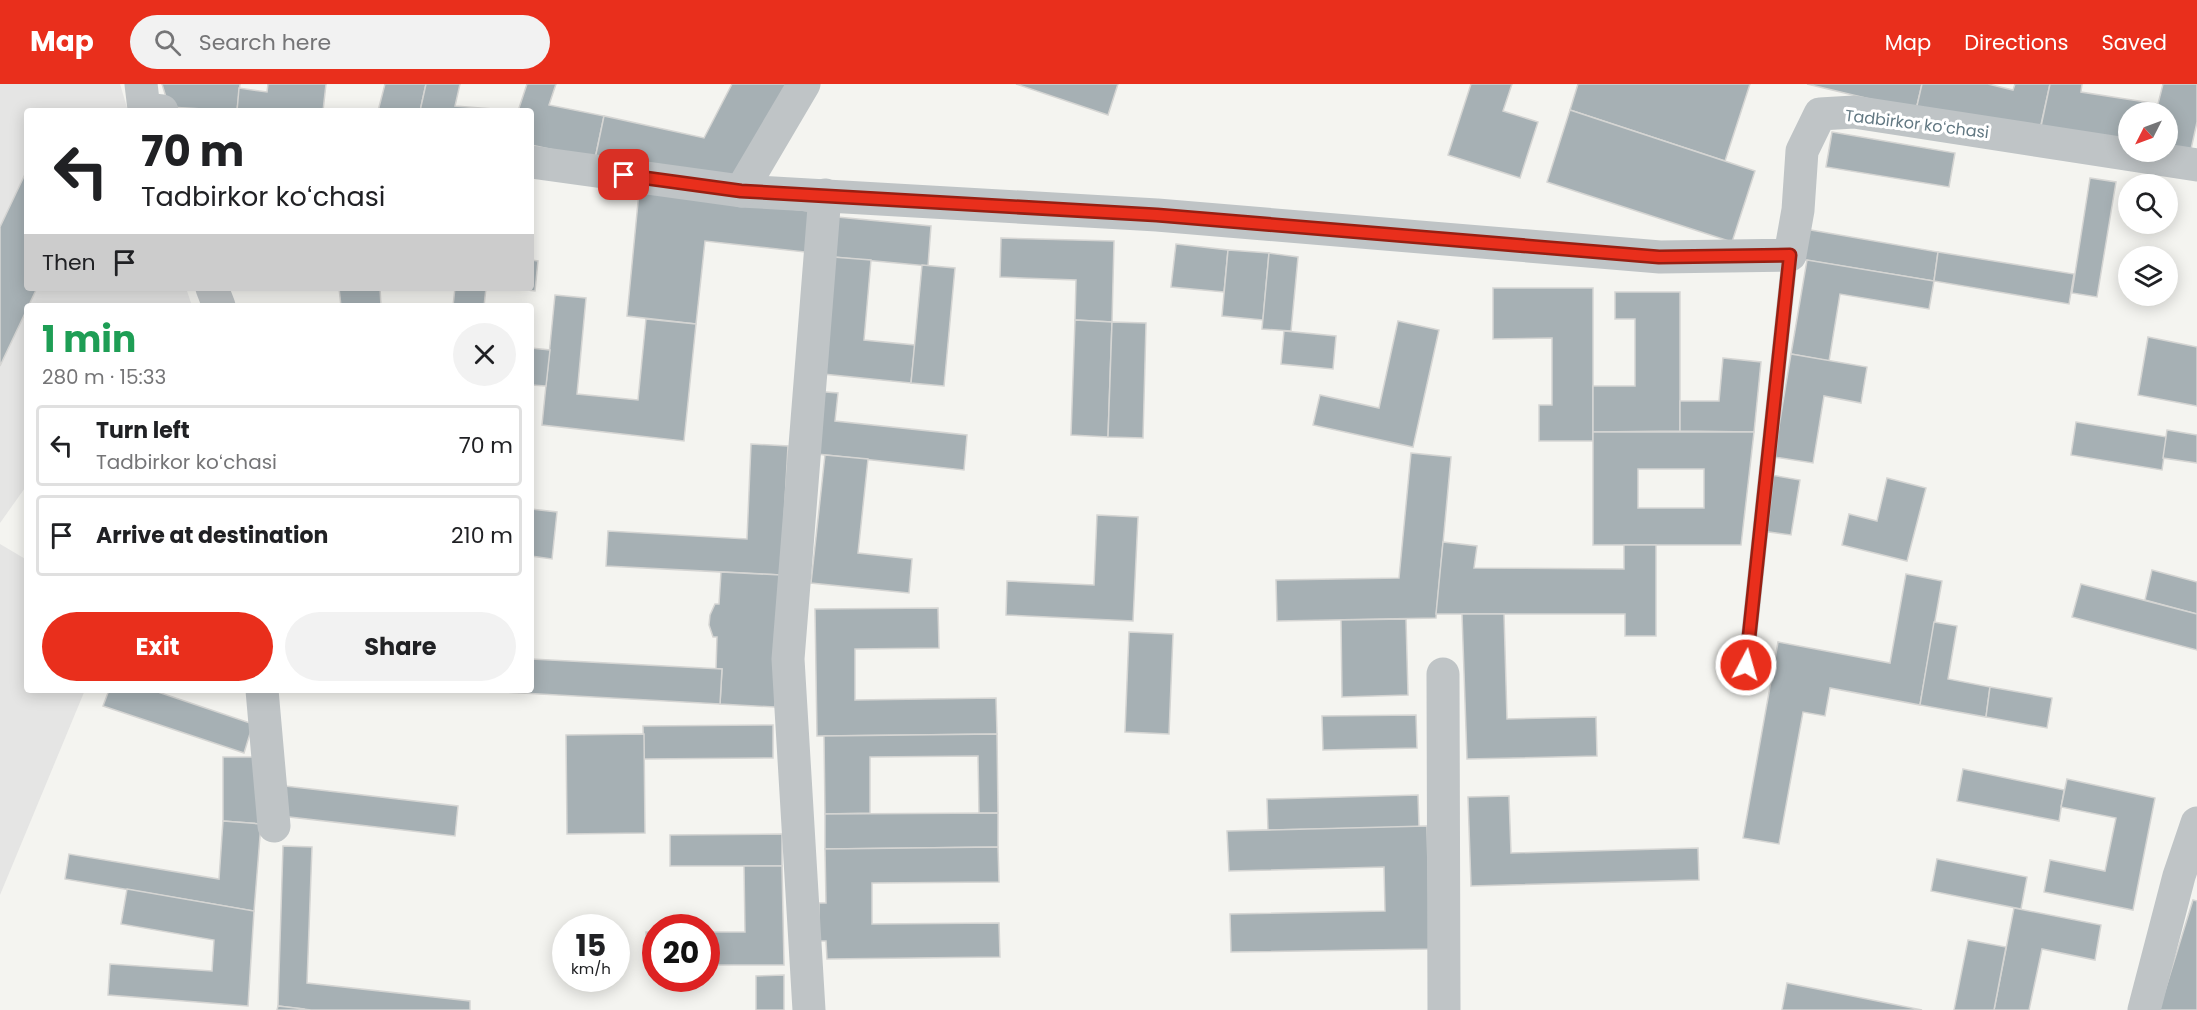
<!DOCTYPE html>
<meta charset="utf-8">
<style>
body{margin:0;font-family:Poppins,sans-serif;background:#f2f2f2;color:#202124;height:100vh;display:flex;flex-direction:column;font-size:22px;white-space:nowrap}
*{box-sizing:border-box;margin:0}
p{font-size:20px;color:#757577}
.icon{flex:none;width:33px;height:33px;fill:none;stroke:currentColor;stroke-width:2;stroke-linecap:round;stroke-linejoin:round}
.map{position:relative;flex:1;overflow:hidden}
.panel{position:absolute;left:24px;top:219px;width:510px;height:390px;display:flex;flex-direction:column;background:#fff;border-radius:6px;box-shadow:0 3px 15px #0003}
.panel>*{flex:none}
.banner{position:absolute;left:24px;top:24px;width:510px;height:183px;border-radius:6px;box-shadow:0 3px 15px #0003;background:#fff;color:#202124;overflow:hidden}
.needle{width:39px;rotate:228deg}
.controls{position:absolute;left:2118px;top:18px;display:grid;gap:12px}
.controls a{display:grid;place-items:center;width:60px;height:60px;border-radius:50%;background:#fff;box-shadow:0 3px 15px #0003;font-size:30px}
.speed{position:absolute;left:552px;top:830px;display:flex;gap:12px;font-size:30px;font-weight:700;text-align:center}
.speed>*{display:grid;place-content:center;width:78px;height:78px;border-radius:50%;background:#fff;box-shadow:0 3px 15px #0003;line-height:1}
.speed small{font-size:15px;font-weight:400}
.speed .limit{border:9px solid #d22;background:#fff;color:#111}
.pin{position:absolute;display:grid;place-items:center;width:51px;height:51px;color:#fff;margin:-26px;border-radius:12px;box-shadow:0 3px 9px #0006}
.me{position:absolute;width:66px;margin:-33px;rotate:6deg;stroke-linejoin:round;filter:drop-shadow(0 0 4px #0008)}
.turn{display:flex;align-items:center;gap:21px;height:126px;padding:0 18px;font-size:27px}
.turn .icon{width:78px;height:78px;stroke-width:2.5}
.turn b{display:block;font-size:42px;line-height:51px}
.then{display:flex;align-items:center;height:57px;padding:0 18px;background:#0003;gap:12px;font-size:22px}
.round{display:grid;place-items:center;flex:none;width:63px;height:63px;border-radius:32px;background:#f2f2f2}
.head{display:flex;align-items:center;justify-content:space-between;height:102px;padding:0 18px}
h1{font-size:36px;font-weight:700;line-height:45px;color:#1e9e55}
.cta{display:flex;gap:12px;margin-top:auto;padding:12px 18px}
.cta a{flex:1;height:69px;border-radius:36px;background:#e92f1c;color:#fff;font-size:24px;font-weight:700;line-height:69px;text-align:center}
.cta a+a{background:#f2f2f2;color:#202124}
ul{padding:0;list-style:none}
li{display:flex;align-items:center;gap:18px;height:81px;margin:0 12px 9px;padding:0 6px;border:3px solid #e0e0e0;border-radius:6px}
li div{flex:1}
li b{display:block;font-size:22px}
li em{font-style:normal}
header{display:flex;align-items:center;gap:36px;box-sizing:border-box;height:84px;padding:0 30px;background:#e92f1c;color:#fff}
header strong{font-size:28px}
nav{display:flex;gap:33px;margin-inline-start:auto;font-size:21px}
.search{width:420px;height:54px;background:#f2f2f2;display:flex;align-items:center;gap:15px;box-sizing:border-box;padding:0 21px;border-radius:33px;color:#757577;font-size:22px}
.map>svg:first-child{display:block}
.built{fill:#e5e5e4}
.building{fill:#a6b0b4;stroke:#d5d5d3;stroke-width:1.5;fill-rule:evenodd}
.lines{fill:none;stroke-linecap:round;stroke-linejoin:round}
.service{stroke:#bfc4c6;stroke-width:16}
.minor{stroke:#bfc4c6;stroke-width:33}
.route-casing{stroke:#971f12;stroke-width:15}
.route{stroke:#e92f1c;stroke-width:10}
.labels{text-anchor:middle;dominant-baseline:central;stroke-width:6;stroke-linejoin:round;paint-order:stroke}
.street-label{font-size:16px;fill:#627882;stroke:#fff}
</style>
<header>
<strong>Map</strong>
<div class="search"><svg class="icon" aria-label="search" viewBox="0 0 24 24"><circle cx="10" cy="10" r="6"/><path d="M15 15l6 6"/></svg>Search here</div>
<nav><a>Map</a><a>Directions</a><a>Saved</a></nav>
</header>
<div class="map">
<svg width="2197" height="926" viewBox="0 0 2197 926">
<rect width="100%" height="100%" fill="#f4f4f0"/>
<g class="built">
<polygon points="0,0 120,0 128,27 27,27 27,204 186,204 192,222 27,222 27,401 0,439"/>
<polygon points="0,460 27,476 27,606 85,606 0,811"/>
</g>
<g class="building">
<polygon points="162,0 240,0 237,27 169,23"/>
<polygon points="268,0 326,0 323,27 237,27 239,4 267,8"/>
<polygon points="385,0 426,0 420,27 378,27"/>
<polygon points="426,0 460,0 455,22 518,27 420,27"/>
<polygon points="527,0 556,0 549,21 604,32 595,75 531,61 531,27 518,27"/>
<polygon points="732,0 787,0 733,104 595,75 604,32 704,54"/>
<polygon points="1016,0 1118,0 1108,31"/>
<polygon points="1471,0 1512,0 1503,27 1538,38 1520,94 1448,71"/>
<polygon points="1578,0 1750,0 1725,77 1570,26"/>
<polygon points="1807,0 1922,0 1916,26"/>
<polygon points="1922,0 1988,0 2013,6 2015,0 2050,0 2038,54 1916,26"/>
<polygon points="2050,0 2082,0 2081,8 2158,20 2163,0 2197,0 2197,38 2190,70 2168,66 2168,28 2128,28 2128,60 2040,47"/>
<polygon points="1570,26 1755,87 1732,158 1547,98"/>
<polygon points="1832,48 1955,69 1949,103 1826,83"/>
<polygon points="27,86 27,204 37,204 0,282 0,143"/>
<polygon points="2090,94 2116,98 2097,213 2072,209"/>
<polygon points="639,108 818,128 814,169 705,157 696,240 627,232"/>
<polygon points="837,133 931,142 928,182 833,173"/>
<polygon points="1805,145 1938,168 1934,197 1799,175"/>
<polygon points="1001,154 1114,157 1112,238 1075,236 1076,196 1000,193"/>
<polygon points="1176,160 1228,166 1224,208 1171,203"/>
<polygon points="1228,166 1269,169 1263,236 1222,232"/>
<polygon points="1938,168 2074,190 2069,220 1934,197"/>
<polygon points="1269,169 1298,173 1291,247 1262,245"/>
<polygon points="833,173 871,176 864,256 915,261 911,299 823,290"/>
<polygon points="531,176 538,177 535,207 510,204 531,204"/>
<polygon points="1807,176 1934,197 1929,225 1840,210 1829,277 1791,270"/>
<polygon points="922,181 955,184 944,302 911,299"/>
<polygon points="339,204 380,204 381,222 341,222"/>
<polygon points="455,204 486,204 484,222 453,222"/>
<polygon points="1493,204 1593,204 1593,357 1539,357 1539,321 1552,321 1552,254 1493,255"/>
<polygon points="1615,208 1680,208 1680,347 1593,348 1593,302 1635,302 1635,235 1615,235"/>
<polygon points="555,211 586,214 577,310 638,316 646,235 696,240 684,357 542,341"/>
<polygon points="1075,236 1112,238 1108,353 1071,351"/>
<polygon points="1398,237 1439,246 1413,363 1313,341 1320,311 1379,324"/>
<polygon points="1112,238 1146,239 1143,354 1108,353"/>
<polygon points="1284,247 1336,252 1333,285 1281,280"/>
<polygon points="2148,253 2197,263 2197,322 2138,311"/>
<polygon points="531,264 550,266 546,302 531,301"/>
<polygon points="1791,270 1867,283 1861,319 1824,312 1813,379 1774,373"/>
<polygon points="1723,274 1761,278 1754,348 1680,347 1680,317 1719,317"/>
<polygon points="814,307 838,309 835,337 967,351 964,386 808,369"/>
<polygon points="2076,338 2167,353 2162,386 2071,371"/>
<polygon points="2167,346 2197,351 2197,379 2163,374"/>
<path d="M 1593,348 L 1754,348 L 1741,461 L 1593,461 ZM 1638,385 L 1704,385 L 1704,424 L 1638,424 Z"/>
<polygon points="751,360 788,362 781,491 606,482 608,447 747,455"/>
<polygon points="1411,369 1451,373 1436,534 1277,537 1276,496 1399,494"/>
<polygon points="825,371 868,375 858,469 912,475 909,509 811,499"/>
<polygon points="1771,391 1800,396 1791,451 1762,447"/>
<polygon points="1887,394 1926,404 1907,477 1842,461 1849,430 1877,437"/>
<polygon points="531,425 557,428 552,475 531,472"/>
<polygon points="1097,431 1138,433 1133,537 1006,531 1007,497 1094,501"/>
<polygon points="1443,458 1477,462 1474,484 1624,485 1624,461 1656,461 1656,552 1625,552 1625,530 1436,530"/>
<polygon points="2152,486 2197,498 2197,530 2145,516"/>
<polygon points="721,488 781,491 775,623 720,620 722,585 716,585 717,553 713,553 709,541 710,531 715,520 719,520"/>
<polygon points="1906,490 1942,497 1920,621 1830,604 1825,632 1803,628 1779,760 1743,754 1778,558 1890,579"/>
<polygon points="2081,500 2197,530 2197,566 2072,533"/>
<polygon points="938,524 939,564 855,565 855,616 996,614 997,650 817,652 815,525"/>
<polygon points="1462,530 1504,530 1507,635 1596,633 1597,672 1467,675"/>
<polygon points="1406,535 1408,611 1342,613 1341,536"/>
<polygon points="1934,538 1957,542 1948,595 1990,603 1986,633 1920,621"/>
<polygon points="1129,548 1173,550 1169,650 1125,648"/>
<polygon points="531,575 722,585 720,620 505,608 505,606 531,606"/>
<polygon points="1990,603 2052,614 2047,644 1986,633"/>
<polygon points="109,606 152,606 253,640 244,669 103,622"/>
<polygon points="466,606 505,606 505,608"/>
<polygon points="1416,631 1417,664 1323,666 1322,632"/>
<polygon points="773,641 773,674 644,675 643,642"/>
<polygon points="644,650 645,749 567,750 566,651"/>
<polygon points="997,650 998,729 979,729 978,672 870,673 870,729 825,730 824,652"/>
<polygon points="223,673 261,673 261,740 223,737"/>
<polygon points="1963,685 2064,706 2059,737 1957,717"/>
<polygon points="2067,695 2155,714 2133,826 2044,808 2050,776 2105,787 2116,734 2061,723"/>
<polygon points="285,702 458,722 455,752 281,732"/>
<polygon points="1418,711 1419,743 1268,746 1267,715"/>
<polygon points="1509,712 1511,769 1698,764 1699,796 1471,802 1468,713"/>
<polygon points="998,729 998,763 825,765 825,730"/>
<polygon points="223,737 261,740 254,827 65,795 69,770 219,795"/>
<polygon points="1427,742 1430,865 1231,868 1230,830 1385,827 1384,783 1229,787 1227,747"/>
<polygon points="782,750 782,782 670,782 670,751"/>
<polygon points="283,762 312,763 307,899 470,917 470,926 311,926 278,922"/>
<polygon points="998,763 999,798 872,799 872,840 999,839 1000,873 827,875 826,857 819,857 819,819 826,819 825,765"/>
<polygon points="1937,775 2027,793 2021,825 1931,807"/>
<polygon points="744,782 782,782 784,881 706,881 706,848 745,848"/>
<polygon points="127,805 254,827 248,922 108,911 110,880 212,887 214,856 121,840"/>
<polygon points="2193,816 2197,817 2197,926 2159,926"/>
<polygon points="2014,824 2101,841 2095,876 2042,865 2029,926 1994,926"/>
<polygon points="646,848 656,848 656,882 647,882"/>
<polygon points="1968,856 2006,863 1994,926 1954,926"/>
<polygon points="784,891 784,926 756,926 756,892"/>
<polygon points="1787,899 1922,926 1782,926"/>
<polygon points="278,922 304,925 304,926 277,926"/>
</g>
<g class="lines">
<polyline class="service" points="1746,581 1790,171"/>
<g class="minor">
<polyline points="141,0 144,25 162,27"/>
<polyline points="531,78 741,107 1157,131 1660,173 1790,171 1798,126 1802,67 1820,30 1854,28 2197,81"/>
<polyline points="741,107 804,0"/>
<polyline points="212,204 219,222"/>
<polyline points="1443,590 1444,926"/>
<polyline points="262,606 274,742"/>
<polyline points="809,926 788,575 825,111"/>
<polyline points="2144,926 2179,792 2197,739"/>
</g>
</g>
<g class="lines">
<g class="route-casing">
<polyline id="route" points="624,91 741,107 1157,131 1659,173 1790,171 1746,581"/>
</g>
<use href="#route" class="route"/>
</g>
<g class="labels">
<g class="street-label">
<text transform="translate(1917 40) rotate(7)">Tadbirkor koʻchasi</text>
</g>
</g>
</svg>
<div class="controls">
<a><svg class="needle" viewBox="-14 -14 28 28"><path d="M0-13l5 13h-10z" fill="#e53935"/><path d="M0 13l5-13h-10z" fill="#757577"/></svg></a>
<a><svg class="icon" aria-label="search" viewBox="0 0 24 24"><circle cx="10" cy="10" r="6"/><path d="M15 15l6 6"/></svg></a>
<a><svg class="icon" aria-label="layers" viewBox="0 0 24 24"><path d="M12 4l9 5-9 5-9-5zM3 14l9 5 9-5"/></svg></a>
</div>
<div class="speed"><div>15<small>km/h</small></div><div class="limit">20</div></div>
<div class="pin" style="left:624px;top:91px;background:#d93025"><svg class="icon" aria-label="arrive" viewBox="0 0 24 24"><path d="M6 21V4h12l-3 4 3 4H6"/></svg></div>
<svg class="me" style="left:1746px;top:581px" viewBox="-20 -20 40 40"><circle r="17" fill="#e92f1c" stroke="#fff" stroke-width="3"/><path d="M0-11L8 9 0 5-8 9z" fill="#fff"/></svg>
<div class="banner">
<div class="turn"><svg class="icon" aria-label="left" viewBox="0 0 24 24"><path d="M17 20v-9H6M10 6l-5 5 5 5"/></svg><div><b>70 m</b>Tadbirkor koʻchasi</div></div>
<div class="then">Then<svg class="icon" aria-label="arrive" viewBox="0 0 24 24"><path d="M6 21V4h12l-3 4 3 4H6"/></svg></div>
</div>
<section class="panel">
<div class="head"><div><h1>1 min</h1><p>280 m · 15:33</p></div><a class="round"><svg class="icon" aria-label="close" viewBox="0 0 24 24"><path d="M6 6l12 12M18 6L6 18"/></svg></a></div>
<ul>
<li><svg class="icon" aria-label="left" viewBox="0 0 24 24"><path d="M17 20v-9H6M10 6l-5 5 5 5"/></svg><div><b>Turn left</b><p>Tadbirkor koʻchasi</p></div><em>70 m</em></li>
<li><svg class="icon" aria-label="arrive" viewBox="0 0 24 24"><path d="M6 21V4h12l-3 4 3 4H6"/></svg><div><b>Arrive at destination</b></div><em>210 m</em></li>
</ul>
<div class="cta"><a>Exit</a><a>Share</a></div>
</section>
</div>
